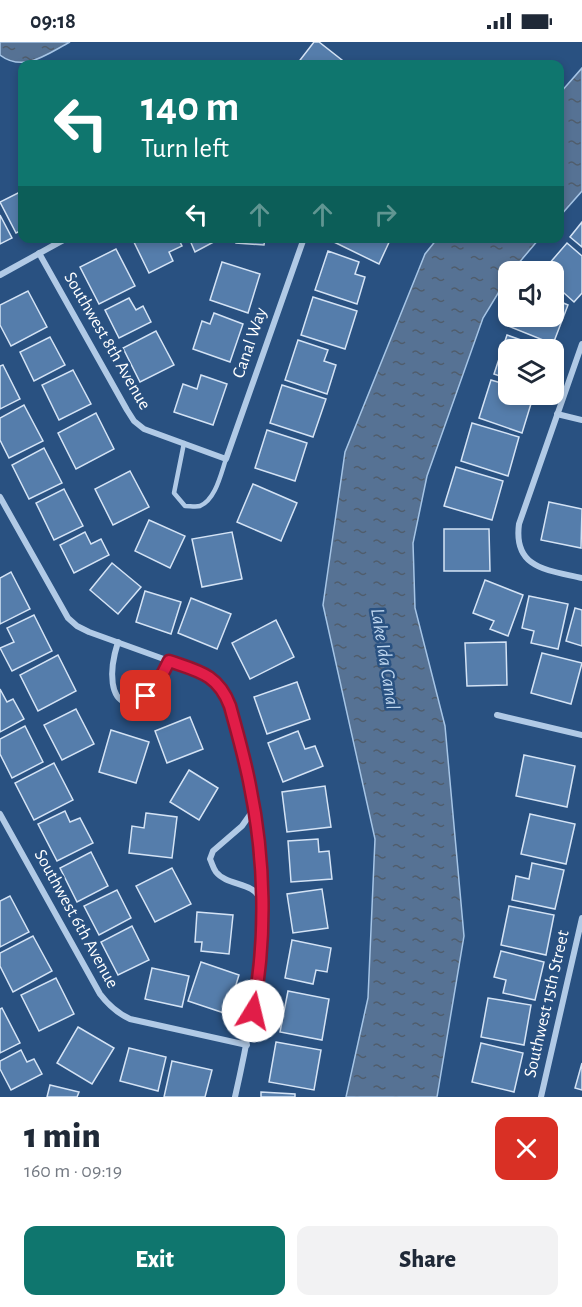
<!DOCTYPE html>
<meta charset="utf-8">
<style>
body{margin:0;font-family:"Alegreya Sans",sans-serif;background:#f2f2f3;color:#1f2937;height:100vh;display:flex;flex-direction:column;font-size:22px;white-space:nowrap}
*{box-sizing:border-box;margin:0}
p{font-size:20px;color:#747a83}
.icon{flex:none;width:33px;height:33px;fill:none;stroke:currentColor;stroke-width:2;stroke-linecap:round;stroke-linejoin:round}
.map{position:relative;height:1055px;overflow:hidden}
.side{display:flex;flex-direction:column;background:#fff;flex:1}
.side>*{flex:none}
.banner{position:absolute;left:18px;top:18px;width:546px;height:183px;border-radius:12px;box-shadow:0 3px 9px #0003;background:#0f766e;color:#fff;overflow:hidden}
.buttons{position:absolute;left:498px;top:219px;display:grid;gap:12px}
.buttons a{display:grid;place-items:center;width:66px;height:66px;border-radius:12px;background:#fff;box-shadow:0 3px 9px #0003;font-size:30px}
.pin{position:absolute;display:grid;place-items:center;width:51px;height:51px;color:#fff;margin:-26px;border-radius:12px;box-shadow:0 3px 9px #0006}
.me{position:absolute;width:66px;margin:-33px;rotate:9deg;stroke-linejoin:round;filter:drop-shadow(0 0 4px #0008)}
.turn{display:flex;align-items:center;gap:21px;height:126px;padding:0 24px;font-size:27px}
.turn .icon{width:78px;height:78px;stroke-width:2.5}
.turn b{display:block;font-size:42px;line-height:51px}
.lanes{display:flex;align-items:center;height:57px;padding:0 24px;background:#0003;justify-content:center;gap:30px;direction:ltr}
.lanes .off{opacity:.35}
.round{display:grid;place-items:center;flex:none;width:63px;height:63px;border-radius:12px;background:#f2f2f3}
.headline{display:flex;align-items:center;justify-content:space-between;height:102px;padding:0 24px}
h1{font-size:36px;font-weight:800;line-height:45px}
.button{display:flex;gap:12px;margin-top:auto;padding:12px 24px}
.button a{flex:1;height:69px;border-radius:12px;background:#0f766e;color:#fff;font-size:24px;font-weight:800;line-height:69px;text-align:center}
.button a+a{background:#f2f2f3;color:#1f2937}
.status{display:flex;justify-content:space-between;align-items:center;height:42px;padding:0 30px;background:#fff;direction:ltr}
.status svg{height:16px;fill:currentColor}
.map>svg:first-child{display:block}
.water{fill:url(#water-ripples);stroke:#a6c5e6;stroke-width:1.5}
.building{fill:#557dab;stroke:#d4e3f5;stroke-width:1.5}
.lines{fill:none;stroke-linecap:round;stroke-linejoin:round}
.lane{stroke:#b1cae6;stroke-width:4.5}
.street{stroke:#b1cae6;stroke-width:6}
.route-casing{stroke:#92132f;stroke-width:15}
.route{stroke:#e11d48;stroke-width:10}
.labels{text-anchor:middle;dominant-baseline:central;stroke-width:5;stroke-linejoin:round;paint-order:stroke}
.street-label{font-size:18px;fill:#fff;stroke:#295181}
.water-label{font-size:20px;font-style:italic;fill:#bcd4ed;stroke:#295181}
</style>
<div class="status"><b>09:18</b><svg viewBox="0 0 49 12"><path d="M0 12V9h3v3zM5 12V6h3v6zM10 12V3h3v9zM15 12V0h3v12zM26 1h20v11H26zM47 4h2v5h-2z"/></svg></div>
<div class="map">
<svg width="582" height="1055" viewBox="0 0 582 1055">
<defs>
<pattern id="water-ripples" width="26" height="14" patternUnits="userSpaceOnUse" patternTransform="scale(1.5)"><rect width="26" height="14" fill="#567294"/><path d="M2 4q2-2 4 0t4 0M15 11q2-2 4 0t4 0" fill="none" stroke="#505d6c"/></pattern>
</defs>
<rect width="100%" height="100%" fill="#295181"/>
<g class="water">
<path d="M 0,0 L 70,0 C 47,12 24,31 0,13 Z"/>
<polygon points="582,26 582,149 560,174 560,51"/>
<polygon points="437,197 539,197 512,229 508,230 508,235 483,276 427,434 413,501 415,566 445,684 464,894 437,1055 346,1055 368,956 375,797 323,563 345,410 425,212"/>
</g>
<g class="building">
<polygon points="314,0 319,0 347,22 297,22"/>
<polygon points="22,149 22,188 16,191 0,160"/>
<polygon points="0,173 12,196 0,202"/>
<polygon points="582,180 582,205 570,195"/>
<polygon points="132,196 178,196 182,204 169,210 173,219 149,231"/>
<polygon points="189,196 221,196 195,210"/>
<polygon points="236,196 265,196 264,203 236,201"/>
<polygon points="335,196 391,196 379,222 334,200"/>
<polygon points="567,201 582,214 582,251 574,260 554,242 554,230 542,230"/>
<polygon points="116,207 135,244 99,262 80,225"/>
<polygon points="328,209 359,220 355,232 365,235 357,262 315,248"/>
<polygon points="222,220 260,232 248,271 210,258"/>
<polygon points="28,249 47,285 11,304 0,283 0,263"/>
<polygon points="313,255 357,269 345,307 301,293"/>
<polygon points="129,256 136,268 143,264 151,280 119,296 105,268"/>
<polygon points="554,257 568,263 553,302 508,284 512,274 554,274"/>
<polygon points="214,271 243,282 230,320 193,307 202,279 210,282"/>
<polygon points="156,289 174,323 140,340 123,306"/>
<polygon points="507,293 549,308 508,308 508,337 494,332"/>
<polygon points="50,295 65,323 34,339 20,310"/>
<polygon points="298,298 328,308 324,319 336,323 327,352 285,338"/>
<polygon points="3,323 20,357 0,367 0,324"/>
<polygon points="73,328 91,362 59,378 42,343"/>
<polygon points="201,333 227,342 213,383 174,370 183,342 197,347"/>
<polygon points="491,338 508,343 508,352 534,352 522,391 479,376"/>
<polygon points="282,343 326,357 313,395 270,381"/>
<polygon points="24,363 43,399 9,416 0,398 0,376"/>
<polygon points="96,371 114,407 76,427 58,391"/>
<polygon points="472,381 519,395 508,434 461,419"/>
<polygon points="267,388 307,401 295,439 255,426"/>
<polygon points="44,406 62,441 29,457 12,423"/>
<polygon points="456,425 503,439 492,478 444,464"/>
<polygon points="130,429 149,465 113,483 95,447"/>
<polygon points="253,442 297,461 281,499 237,480"/>
<polygon points="64,447 83,484 54,498 36,461"/>
<polygon points="549,460 582,467 581,506 541,498"/>
<polygon points="149,478 185,494 170,526 135,509"/>
<polygon points="444,487 489,487 490,529 444,529"/>
<polygon points="85,490 91,502 101,497 109,513 74,531 60,503"/>
<polygon points="232,490 242,537 202,545 192,497"/>
<polygon points="112,521 141,545 118,572 90,548"/>
<polygon points="11,530 30,567 0,582 0,536"/>
<polygon points="485,538 523,553 508,594 490,587 494,579 473,571"/>
<polygon points="145,549 181,560 171,592 136,580"/>
<polygon points="529,554 568,562 558,607 531,601 534,589 522,586"/>
<polygon points="191,556 231,572 217,607 178,591"/>
<polygon points="575,566 582,568 582,604 566,599"/>
<polygon points="34,573 52,609 12,629 0,606 14,600 7,586"/>
<polygon points="276,578 294,615 250,637 232,601"/>
<polygon points="506,600 507,643 467,644 465,601"/>
<polygon points="542,611 582,621 571,662 531,651"/>
<polygon points="58,613 76,649 38,669 20,633"/>
<polygon points="297,640 310,677 267,692 254,655"/>
<polygon points="0,647 7,660 13,657 24,677 0,690"/>
<polygon points="76,667 94,702 62,718 44,683"/>
<polygon points="190,675 203,707 167,721 155,689"/>
<polygon points="25,684 43,720 12,736 0,712 0,697"/>
<polygon points="111,688 149,700 136,741 99,730"/>
<polygon points="298,689 305,707 315,704 323,724 283,740 268,701"/>
<polygon points="524,713 575,724 567,765 516,754"/>
<polygon points="54,721 73,758 34,778 15,741"/>
<polygon points="189,728 218,746 199,778 170,760"/>
<polygon points="325,744 331,785 287,790 282,750"/>
<polygon points="65,769 70,780 80,776 93,801 57,819 38,782"/>
<polygon points="146,771 177,775 172,816 129,811 132,784 144,786"/>
<polygon points="530,772 575,782 566,822 521,812"/>
<polygon points="318,797 319,810 329,809 332,837 291,840 288,799"/>
<polygon points="91,810 108,844 77,860 60,826"/>
<polygon points="532,821 564,828 555,867 512,858 516,834 529,837"/>
<polygon points="172,826 191,862 155,880 136,844"/>
<polygon points="322,847 328,886 293,891 287,852"/>
<polygon points="117,848 131,876 99,893 84,864"/>
<polygon points="10,854 29,890 0,905 0,859"/>
<polygon points="509,864 554,873 546,913 501,903"/>
<polygon points="197,870 233,873 229,912 201,909 202,900 195,900"/>
<polygon points="132,884 149,918 118,933 101,900"/>
<polygon points="33,894 52,929 13,950 0,924 0,911"/>
<polygon points="292,898 331,906 327,930 316,928 313,942 285,936"/>
<polygon points="501,909 544,920 535,958 503,951 506,938 494,935"/>
<polygon points="201,920 239,933 227,972 188,959"/>
<polygon points="152,926 189,934 182,965 145,957"/>
<polygon points="56,936 74,972 39,989 21,953"/>
<polygon points="288,949 329,957 322,998 280,990"/>
<polygon points="488,956 531,963 524,1003 481,995"/>
<polygon points="2,966 20,1001 0,1011 0,967"/>
<polygon points="78,985 114,1006 92,1042 57,1021"/>
<polygon points="276,1000 321,1008 314,1048 269,1040"/>
<polygon points="481,1001 523,1011 514,1050 472,1040"/>
<polygon points="129,1006 166,1015 158,1049 120,1039"/>
<polygon points="21,1008 27,1020 34,1017 42,1032 11,1048 0,1027 0,1019"/>
<polygon points="172,1019 212,1028 205,1055 164,1055"/>
<polygon points="582,1021 582,1048 575,1046"/>
<polygon points="50,1043 79,1050 77,1055 47,1055"/>
<polygon points="261,1050 295,1052 295,1055 261,1055"/>
</g>
<g class="lines">
<path class="lane" d="M 184,401 L 174,451 L 185,464 C 190,464 196,465 200,464 C 216,457 221,431 226,417"/>
<g class="street">
<polyline points="39,211 127,368 134,379 144,387 226,417 304,196"/>
<polyline points="0,233 67,196"/>
<path d="M 582,302 L 519,482 C 513,527 548,528 582,536"/>
<polyline points="557,372 582,378"/>
<path d="M 0,455 L 68,576 L 77,584 L 89,590 L 208,633 C 219,642 225,650 230,664 C 241,708 254,752 259,797 C 268,888 255,967 235,1055"/>
<path d="M 118,600 C 96,669 141,685 169,619"/>
<polyline points="497,673 582,693"/>
<path d="M 254,767 L 242,784 L 213,809 L 210,817 C 212,821 213,826 216,830 C 227,844 254,840 260,857"/>
<path d="M 0,772 L 100,952 C 109,964 117,971 130,977 L 247,1003"/>
<polyline points="541,1055 582,876"/>
</g>
</g>
<g class="lines">
<g class="route-casing">
<path id="route" d="M 146,654 L 163,631 L 169,619 C 198,629 218,632 230,664 C 237,690 245,717 250,744 C 265,817 267,896 253,969"/>
</g>
<use href="#route" class="route"/>
</g>
<g class="labels">
<g class="street-label">
<text transform="translate(107 299) rotate(60)">Southwest 8th Avenue</text>
<text transform="translate(250 301) rotate(-71)">Canal Way</text>
<text transform="translate(76 877) rotate(61)">Southwest 6th Avenue</text>
<text transform="translate(547 962) rotate(-77)">Southwest 15th Street</text>
</g>
<g class="water-label">
<text transform="translate(385 617) rotate(81)">Lake Ida Canal</text>
</g>
</g>
</svg>
<div class="buttons">
<a><svg class="icon" aria-label="sound" viewBox="0 0 24 24"><path d="M4 9h4l5-4v14l-5-4H4zM17 9q2 3 0 6"/></svg></a>
<a><svg class="icon" aria-label="layers" viewBox="0 0 24 24"><path d="M12 4l9 5-9 5-9-5zM3 14l9 5 9-5"/></svg></a>
</div>
<div class="pin" style="left:146px;top:654px;background:#d93025"><svg class="icon" aria-label="arrive" viewBox="0 0 24 24"><path d="M6 21V4h12l-3 4 3 4H6"/></svg></div>
<svg class="me" style="left:253px;top:969px" viewBox="-20 -20 40 40"><circle r="19" fill="#fff"/><path d="M0-13L10 11 0 6-10 11z" fill="#e11d48"/></svg>
<div class="banner">
<div class="turn"><svg class="icon" aria-label="left" viewBox="0 0 24 24"><path d="M17 20v-9H6M10 6l-5 5 5 5"/></svg><div><b>140 m</b>Turn left</div></div>
<div class="lanes"><svg class="icon" aria-label="left" viewBox="0 0 24 24"><path d="M17 20v-9H6M10 6l-5 5 5 5"/></svg><svg class="icon off" aria-label="ahead" viewBox="0 0 24 24"><path d="M12 20V5M6 11l6-6 6 6"/></svg><svg class="icon off" aria-label="ahead" viewBox="0 0 24 24"><path d="M12 20V5M6 11l6-6 6 6"/></svg><svg class="icon off" aria-label="right" viewBox="0 0 24 24"><path d="M7 20v-9h11M14 6l5 5-5 5"/></svg></div>
</div>
</div>
<section class="side">
<div class="headline"><div><h1>1 min</h1><p>160 m · 09:19</p></div><a class="round" style="background:#d93025;color:#fff"><svg class="icon" aria-label="close" viewBox="0 0 24 24"><path d="M6 6l12 12M18 6L6 18"/></svg></a></div>
<div class="button"><a>Exit</a><a>Share</a></div>
</section>
